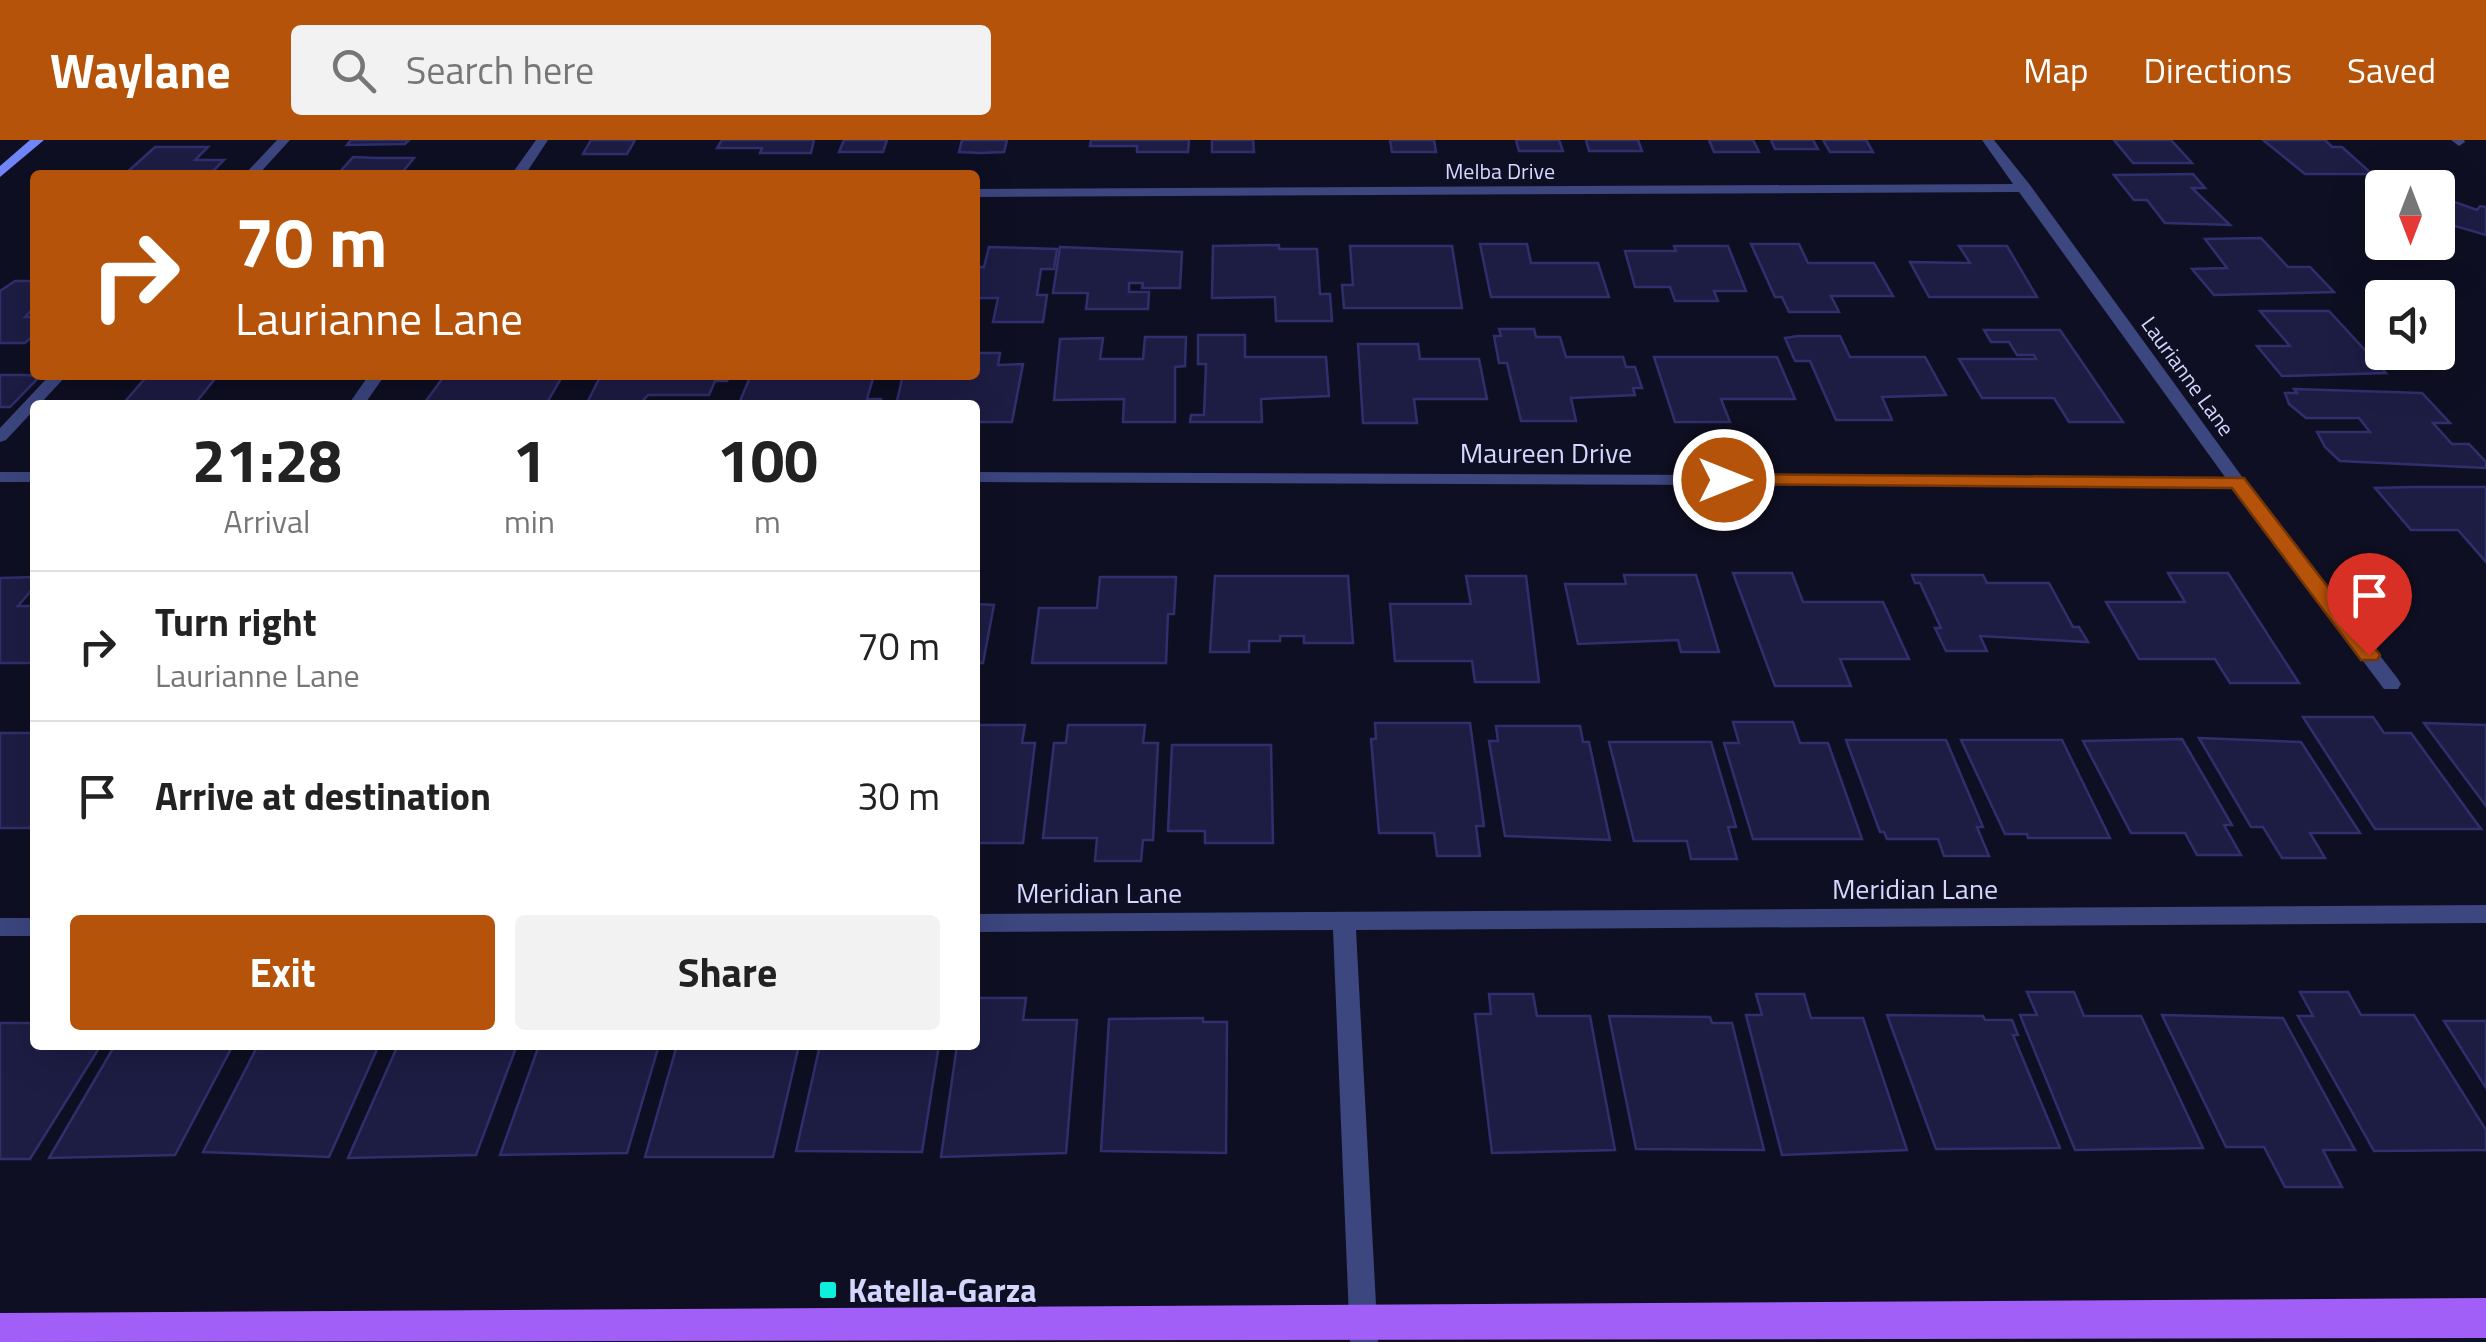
<!DOCTYPE html>
<style>
body{margin:0;font-family:"Titillium Web",sans-serif;background:#f2f2f2;color:#222;height:100vh;display:flex;flex-direction:column;font-size:38px;white-space:nowrap}
*{box-sizing:border-box;margin:0}
p{font-size:32px;color:#767676}
.icon{flex:none;width:55px;height:55px;fill:none;stroke:currentColor;stroke-width:2;stroke-linecap:round;stroke-linejoin:round}
.map{position:relative;flex:1;overflow:hidden}
.sheet{position:absolute;left:30px;top:260px;width:950px;height:650px;display:flex;flex-direction:column;background:#fff;border-radius:10px;box-shadow:0 10px 40px #0002}
.sheet>*{flex:none}
.hud{position:absolute;left:30px;top:30px;width:950px;height:210px;border-radius:10px;box-shadow:0 10px 40px #0002;background:#b45309;color:#fff;overflow:hidden}
.needle{width:65px;rotate:180deg}
.buttons{position:absolute;left:2365px;top:30px;display:grid;gap:20px}
.buttons a{display:grid;place-items:center;width:90px;height:90px;border-radius:10px;background:#fff;box-shadow:0 10px 40px #0002;font-size:50px}
.pin{position:absolute;display:grid;place-items:center;width:85px;height:85px;color:#fff;margin:-102px -42px;border-radius:50% 50% 50% 0;rotate:-45deg;box-shadow:0 0 10px #0007}
.pin .icon{rotate:45deg}
.me{position:absolute;width:110px;margin:-55px;rotate:90deg;stroke-linejoin:round;filter:drop-shadow(0 0 8px #0008)}
.turn{display:flex;align-items:center;gap:35px;height:210px;padding:0 40px;font-size:45px}
.turn .icon{width:130px;height:130px;stroke-width:2.5}
.turn b{display:block;font-size:70px;line-height:85px}
.eta{display:flex;justify-content:space-evenly;align-items:center;height:170px;text-align:center}
.eta b{font-size:60px;font-weight:700;line-height:70px}
.button{display:flex;gap:20px;margin-top:auto;padding:20px 40px}
.button a{flex:1;height:115px;border-radius:10px;background:#b45309;color:#fff;font-size:40px;font-weight:700;line-height:115px;text-align:center}
.button a+a{background:#f2f2f2;color:#222}
ul{padding:0;list-style:none}
li{display:flex;align-items:center;gap:30px;height:150px;padding:0 40px;border-top:2px solid #e0e0e0}
li div{flex:1}
li b{display:block;font-size:38px}
li em{font-style:normal}
header{display:flex;align-items:center;gap:60px;box-sizing:border-box;height:140px;padding:0 50px;background:#b45309;color:#fff}
header strong{font-size:48px}
nav{display:flex;gap:55px;margin-inline-start:auto;font-size:35px}
.search{width:700px;height:90px;background:#f2f2f2;display:flex;align-items:center;gap:25px;box-sizing:border-box;padding:0 35px;border-radius:10px;color:#767676;font-size:38px}
.map>svg:first-child{display:block}
.building{fill:#1d1c43;stroke:#302f6d;stroke-width:2.5}
.lines{fill:none;stroke-linecap:round;stroke-linejoin:round}
.lane{fill:#3c467f;fill-rule:evenodd}
.street{fill:#3c467f;fill-rule:evenodd}
.secondary{fill:#6f85f8;fill-rule:evenodd}
.primary{fill:#a25ff7;fill-rule:evenodd}
.route{fill:#b45309;stroke:#753606;stroke-width:2.5}
.poi-dot{fill:#0cf0dc;stroke:#0f0f23;stroke-width:4}
.labels{text-anchor:middle;dominant-baseline:central;stroke-width:10;stroke-linejoin:round;paint-order:stroke}
.far-street-label{font-size:22px;fill:#d3d6fd;stroke:#0f0f23}
.street-label{font-size:28px;fill:#d3d6fd;stroke:#0f0f23}
.near-poi-label{font-size:32px;font-weight:bold;fill:#d3d6fd;stroke:#0f0f23;text-anchor:start}
</style>
<header>
<strong>Waylane</strong>
<div class="search"><svg class="icon" aria-label="search" viewBox="0 0 24 24"><circle cx="10" cy="10" r="6"/><path d="M15 15l6 6"/></svg>Search here</div>
<nav><a>Map</a><a>Directions</a><a>Saved</a></nav>
</header>
<div class="map">
<svg width="2486" height="1202" viewBox="0 0 2486 1202">
<rect width="100%" height="100%" fill="#0f0f23"/>
<g class="building">
<polygon points="351,0 409,0 405,4 347,5"/>
<polygon points="591,0 635,0 627,14 583,14"/>
<polygon points="722,0 814,0 811,13 760,13 762,8 717,8"/>
<polygon points="844,0 887,0 883,12 839,12"/>
<polygon points="962,0 1007,0 1004,12 981,13 959,12"/>
<polygon points="1091,0 1189,0 1188,12 1137,12 1137,6 1090,6"/>
<polygon points="1212,0 1253,0 1254,12 1212,12"/>
<polygon points="1390,0 1434,0 1436,12 1392,12"/>
<polygon points="1516,0 1559,0 1563,11 1519,11"/>
<polygon points="1586,0 1638,0 1642,11 1589,11"/>
<polygon points="1709,0 1753,0 1759,12 1714,12"/>
<polygon points="1771,0 1813,0 1818,9 1775,9"/>
<polygon points="1823,0 1866,0 1873,12 1830,12"/>
<polygon points="2114,0 2171,0 2192,23 2133,23"/>
<polygon points="2263,0 2325,0 2332,7 2342,7 2372,34 2305,34"/>
<polygon points="155,7 208,7 195,20 224,20 209,35 124,35"/>
<polygon points="353,17 378,18 414,18 400,35 339,33"/>
<polygon points="2193,34 2205,48 2192,48 2230,85 2165,83 2147,60 2134,60 2114,35"/>
<polygon points="2438,56 2477,70 2480,66 2486,67 2486,95 2438,81"/>
<polygon points="2261,98 2288,127 2310,127 2334,152 2214,155 2192,129 2227,128 2205,99"/>
<polygon points="1480,104 1527,104 1531,123 1598,123 1609,157 1491,157"/>
<polygon points="1751,104 1799,104 1808,123 1874,123 1893,156 1831,156 1839,172 1789,172 1782,157 1775,157"/>
<polygon points="1279,105 1279,109 1317,109 1320,154 1330,154 1332,181 1276,181 1275,157 1212,158 1213,106"/>
<polygon points="1350,106 1452,106 1462,168 1344,168 1342,145 1353,145"/>
<polygon points="1674,106 1728,106 1746,151 1714,151 1718,161 1675,161 1670,147 1635,147 1625,111 1676,111"/>
<polygon points="1959,106 2007,106 2037,157 1929,157 1910,122 1970,123"/>
<polygon points="989,107 1057,109 1054,129 1041,129 1037,155 1047,155 1043,182 993,182 998,158 975,158 975,127 984,127"/>
<polygon points="1060,107 1182,112 1180,148 1142,148 1143,143 1129,143 1129,152 1149,152 1148,169 1086,169 1088,153 1053,153"/>
<polygon points="15,141 35,141 35,167 25,177 35,177 35,194 25,203 0,203 0,151"/>
<polygon points="2260,171 2329,171 2386,233 2282,236 2257,206 2290,206"/>
<polygon points="1499,189 1534,189 1536,197 1560,197 1566,217 1623,217 1626,227 1635,227 1642,248 1633,248 1635,255 1571,258 1576,281 1521,281 1507,223 1499,223 1494,196 1501,196"/>
<polygon points="1984,190 2060,190 2123,282 2069,282 2054,258 1982,258 1959,219 2036,219 2034,215 2017,215 2009,202 1991,202"/>
<polygon points="1198,195 1245,195 1245,217 1326,217 1329,256 1261,259 1262,282 1190,282 1191,275 1204,275 1206,224 1198,224"/>
<polygon points="1798,196 1840,196 1850,217 1925,217 1946,255 1882,257 1892,280 1836,280 1810,221 1795,221 1785,198"/>
<polygon points="1145,197 1186,197 1185,226 1175,227 1175,282 1123,282 1124,259 1054,260 1060,199 1103,198 1100,219 1143,219"/>
<polygon points="1358,204 1418,204 1420,219 1479,219 1487,259 1414,259 1417,283 1363,283"/>
<polygon points="975,213 1000,213 998,225 1023,224 1012,282 975,282 975,265 896,265 903,235 975,235"/>
<polygon points="1654,217 1777,217 1795,259 1721,259 1730,282 1675,282"/>
<polygon points="0,235 24,235 40,236 10,267 0,267"/>
<polygon points="148,235 218,235 194,265 122,265"/>
<polygon points="445,235 563,235 548,261 423,265"/>
<polygon points="601,235 730,235 727,241 715,241 709,255 648,255 639,265 586,265"/>
<polygon points="751,235 874,235 867,259 881,259 879,265 740,261"/>
<polygon points="2294,249 2422,253 2450,283 2433,283 2452,304 2469,304 2486,322 2486,328 2340,321 2325,307 2317,292 2370,292 2359,278 2306,278 2289,264 2285,253 2297,253"/>
<polygon points="2411,347 2486,347 2486,422 2458,390 2411,390 2375,348"/>
<polygon points="1733,433 1792,433 1803,462 1883,462 1909,519 1840,519 1851,546 1775,546"/>
<polygon points="2168,433 2228,433 2299,543 2230,543 2215,519 2139,519 2106,462 2185,462"/>
<polygon points="1624,435 1696,435 1719,512 1681,512 1678,500 1578,504 1565,444 1626,444"/>
<polygon points="1912,435 1983,435 1987,443 2049,443 2073,487 2079,487 2088,502 1980,496 1987,511 1946,511 1935,488 1941,488 1920,443 1915,443"/>
<polygon points="1215,436 1348,436 1353,503 1304,503 1304,496 1280,496 1280,501 1249,501 1249,512 1210,512"/>
<polygon points="1466,436 1526,436 1539,542 1475,542 1472,521 1395,521 1390,464 1471,464"/>
<polygon points="35,437 35,446 18,466 35,466 35,523 0,523 0,438"/>
<polygon points="1100,437 1176,437 1174,474 1168,474 1166,523 1032,523 1039,468 1097,468"/>
<polygon points="975,464 994,465 983,523 975,523"/>
<polygon points="2303,577 2373,577 2384,593 2411,593 2481,689 2375,689"/>
<polygon points="1733,582 1793,582 1800,603 1828,603 1862,699 1753,699 1724,603 1739,603"/>
<polygon points="1375,583 1470,583 1484,686 1476,686 1480,716 1437,716 1434,693 1379,693 1371,599 1376,599"/>
<polygon points="2424,583 2486,585 2486,666"/>
<polygon points="975,585 1025,585 1022,603 1035,603 1023,703 975,703"/>
<polygon points="1068,585 1145,585 1143,603 1158,603 1153,700 1143,700 1141,721 1095,721 1097,698 1043,698 1054,603 1066,603"/>
<polygon points="1496,586 1580,586 1583,602 1589,602 1610,700 1505,696 1489,601 1498,601"/>
<polygon points="0,593 35,593 35,680 29,688 0,688"/>
<polygon points="2199,598 2301,602 2360,693 2310,693 2325,718 2282,718 2263,687 2251,687"/>
<polygon points="2182,599 2232,685 2224,685 2241,715 2197,715 2185,693 2131,693 2083,601"/>
<polygon points="1846,600 1946,600 1983,687 1977,687 1989,716 1944,716 1938,699 1887,699 1884,692 1880,692"/>
<polygon points="1961,600 2062,600 2110,698 2028,698 2027,694 2005,694"/>
<polygon points="1609,602 1711,602 1736,687 1728,687 1737,719 1691,719 1687,701 1634,701"/>
<polygon points="1172,605 1271,605 1273,703 1205,703 1205,691 1168,691"/>
<polygon points="2027,852 2074,852 2084,876 2141,876 2203,1008 2075,1010 2020,875 2037,875"/>
<polygon points="2300,852 2348,852 2361,875 2414,875 2486,990 2486,1010 2374,1011 2298,876 2313,876"/>
<polygon points="1489,854 1533,854 1537,876 1590,876 1615,1010 1492,1013 1475,874 1491,874"/>
<polygon points="1756,854 1804,854 1811,878 1863,878 1907,1010 1782,1015 1746,875 1762,875"/>
<polygon points="978,858 1026,858 1023,880 1077,880 1066,1013 941,1017 957,905 975,905"/>
<polygon points="1887,875 1983,876 1985,880 2012,880 2018,895 2013,895 2060,1008 1936,1009"/>
<polygon points="2162,875 2283,878 2355,1010 2323,1010 2342,1047 2285,1047 2264,1007 2226,1007"/>
<polygon points="1609,876 1710,877 1712,883 1732,883 1764,1010 1636,1009"/>
<polygon points="1203,878 1203,882 1227,882 1226,1013 1101,1011 1109,879"/>
<polygon points="2444,881 2486,881 2486,948"/>
<polygon points="0,883 35,883 35,905 101,905 30,1019 0,1019"/>
<polygon points="115,905 233,905 175,1015 49,1018"/>
<polygon points="258,905 379,905 329,1017 203,1012"/>
<polygon points="398,905 517,905 476,1015 348,1018"/>
<polygon points="539,905 659,905 627,1013 500,1015"/>
<polygon points="677,905 799,905 773,1017 645,1017"/>
<polygon points="820,905 939,905 922,1012 796,1011"/>
</g>
<g class="lines">
<g class="lane">
<polygon points="277,0 290,0 258,35 244,35"/>
<polygon points="50,235 67,235 39,265 35,265 35,269 6,300 0,302 0,288"/>
</g>
<g class="street">
<polygon points="536,0 548,0 525,35 511,35"/>
<polygon points="1982,0 1994,0 2030,45 2243,338 2398,539 2401,544 2398,549 2384,549 2232,347 975,342 975,332 2225,337 2019,52 975,57 975,49 2013,44"/>
<polygon points="2451,0 2464,0 2465,2 2459,6"/>
<polygon points="369,235 385,235 364,265 348,265"/>
<rect x="0" y="332" width="35" height="10"/>
<polygon points="2486,765 2486,783 1356,790 1378,1202 1350,1202 1333,790 975,792 975,774"/>
<rect x="0" y="778" width="35" height="18"/>
</g>
<polygon class="secondary" points="30,0 44,0 0,37 0,26"/>
<polygon class="primary" points="2486,1158 2486,1198 0,1202 0,1173"/>
</g>
<polygon class="route" points="1724,334 2244,338 2380,515 2377,520 2361,520 2232,348 1718,344 1715,340"/>
<rect class="poi-dot" x="818" y="1140" width="20" height="20" rx="5"/>
<g class="labels">
<g class="far-street-label">
<text x="1500" y="31">Melba Drive</text>
<text transform="translate(2188 236) rotate(54)">Laurianne Lane</text>
</g>
<g class="street-label">
<text x="1546" y="312">Maureen Drive</text>
<text x="1915" y="748">Meridian Lane</text>
<text x="1099" y="752">Meridian Lane</text>
</g>
<g class="near-poi-label">
<text x="848" y="1150">Katella-Garza</text>
</g>
</g>
</svg>
<div class="buttons">
<a><svg class="needle" viewBox="-14 -14 28 28"><path d="M0-13l5 13h-10z" fill="#e53935"/><path d="M0 13l5-13h-10z" fill="#767676"/></svg></a>
<a><svg class="icon" aria-label="sound" viewBox="0 0 24 24"><path d="M4 9h4l5-4v14l-5-4H4zM17 9q2 3 0 6"/></svg></a>
</div>
<div class="pin" style="left:2369px;top:515px;background:#d93025"><svg class="icon" aria-label="arrive" viewBox="0 0 24 24"><path d="M6 21V4h12l-3 4 3 4H6"/></svg></div>
<svg class="me" style="left:1724px;top:340px" viewBox="-20 -20 40 40"><circle r="17" fill="#b45309" stroke="#fff" stroke-width="3"/><path d="M0-11L8 9 0 5-8 9z" fill="#fff"/></svg>
<div class="hud">
<div class="turn"><svg class="icon" aria-label="right" viewBox="0 0 24 24"><path d="M7 20v-9h11M14 6l5 5-5 5"/></svg><div><b>70 m</b>Laurianne Lane</div></div>
</div>
<section class="sheet">
<div class="eta">
<div><b>21:28</b><p>Arrival</p></div>
<div><b>1</b><p>min</p></div>
<div><b>100</b><p>m</p></div>
</div>
<ul>
<li><svg class="icon" aria-label="right" viewBox="0 0 24 24"><path d="M7 20v-9h11M14 6l5 5-5 5"/></svg><div><b>Turn right</b><p>Laurianne Lane</p></div><em>70 m</em></li>
<li><svg class="icon" aria-label="arrive" viewBox="0 0 24 24"><path d="M6 21V4h12l-3 4 3 4H6"/></svg><div><b>Arrive at destination</b></div><em>30 m</em></li>
</ul>
<div class="button"><a>Exit</a><a>Share</a></div>
</section>
</div>
